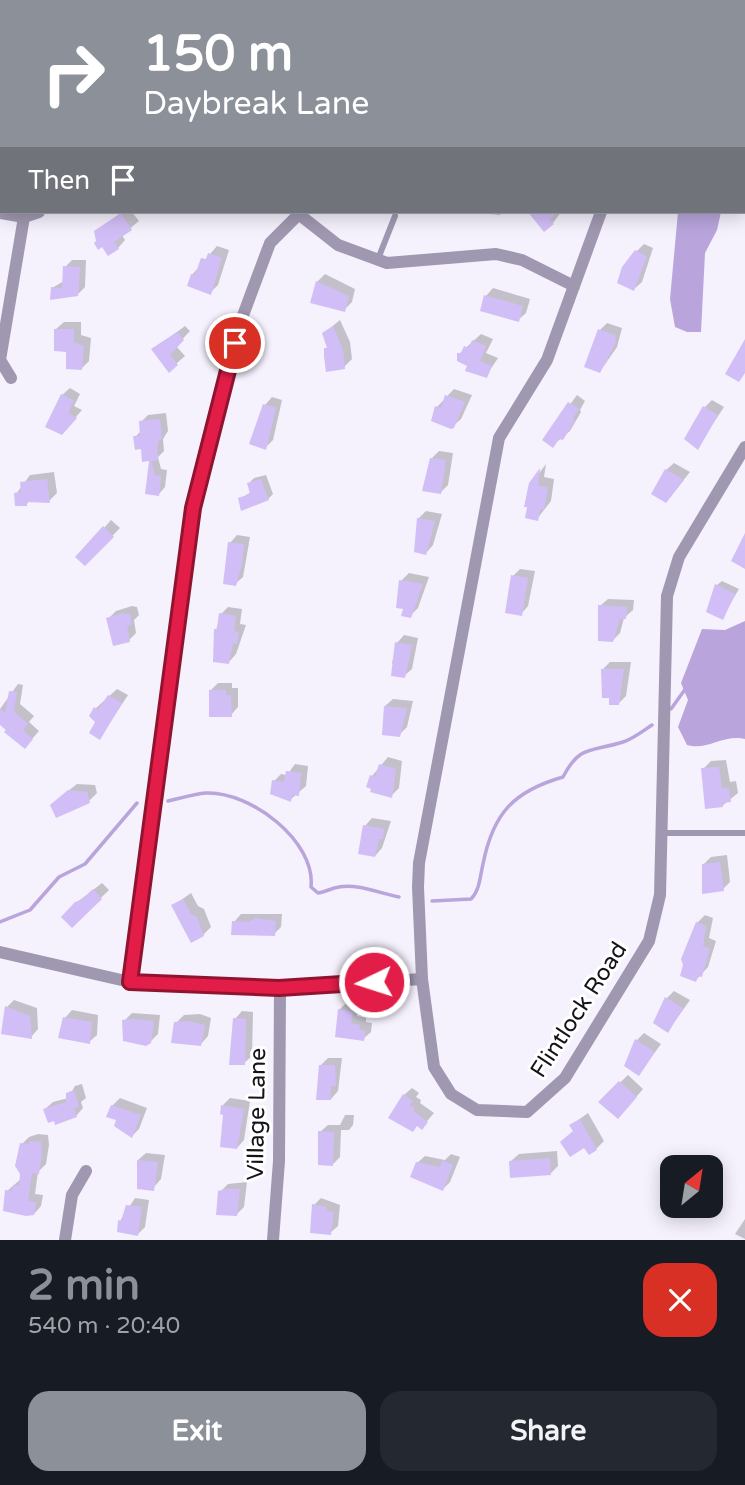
<!DOCTYPE html>
<meta charset="utf-8">
<style>
body{margin:0;font-family:"Varela Round",sans-serif;background:#242831;color:#f1f3f6;height:100vh;display:flex;flex-direction:column;font-size:26px;white-space:nowrap}
*{box-sizing:border-box;margin:0}
p{font-size:23px;color:#9ea1a6}
.icon{flex:none;width:38px;height:38px;fill:none;stroke:currentColor;stroke-width:2;stroke-linecap:round;stroke-linejoin:round}
.map{position:relative;height:1240px;overflow:hidden}
.details{display:flex;flex-direction:column;background:#171b24;flex:1}
.details>*{flex:none}
.banner{position:absolute;left:0px;top:0px;width:746px;height:214px;box-shadow:0 4px 18px #0003;background:#8c9099;color:#fff;overflow:hidden}
.needle{width:46px;rotate:30deg}
.buttons{position:absolute;left:660px;top:1155px;display:grid;gap:14px}
.buttons a{display:grid;place-items:center;width:63px;height:63px;border-radius:14px;background:#171b24;box-shadow:0 4px 18px #0003;font-size:35px}
.pin{position:absolute;display:grid;place-items:center;width:60px;height:60px;color:#fff;margin:-30px;border:4px solid #fff;border-radius:50%;box-shadow:0 2px 7px #0007}
.me{position:absolute;width:77px;margin:-38px;rotate:266deg;stroke-linejoin:round;filter:drop-shadow(0 0 5px #0008)}
.turn{display:flex;align-items:center;gap:24px;height:147px;padding:0 28px;font-size:32px}
.turn .icon{width:91px;height:91px;stroke-width:2.5}
.turn b{display:block;font-size:49px;line-height:60px}
.then{display:flex;align-items:center;height:66px;padding:0 28px;background:#0003;gap:14px;font-size:26px}
.round{display:grid;place-items:center;flex:none;width:74px;height:74px;border-radius:21px;background:#242831}
.headline{display:flex;align-items:center;justify-content:space-between;height:119px;padding:0 28px}
h1{font-size:42px;font-weight:700;line-height:52px;color:#8c9099}
.button{display:flex;gap:14px;margin-top:auto;padding:14px 28px}
.button a{flex:1;height:80px;border-radius:21px;background:#8c9099;color:#fff;font-size:28px;font-weight:700;line-height:80px;text-align:center}
.button a+a{background:#242831;color:#f1f3f6}
.map>svg:first-child{display:block}
.water{fill:#b9a5dc}
.shadow{fill:#0003}
.lines{fill:none;stroke-linecap:round;stroke-linejoin:round}
.stream{stroke:#b9a5dc;stroke-width:3.5}
.building{fill:#d2bef6}
.service{stroke:#a098b0;stroke-width:6}
.minor{stroke:#a098b0;stroke-width:12}
.tertiary{stroke:#a098b0;stroke-width:14}
.route-casing{stroke:#92132f;stroke-width:18}
.route{stroke:#e11d48;stroke-width:12}
.labels{text-anchor:middle;dominant-baseline:central;stroke-width:6;stroke-linejoin:round;paint-order:stroke}
.street-label{font-size:23px;fill:#141318;stroke:#fff}
</style>
<div class="map">
<svg width="745" height="1240" viewBox="0 0 745 1240">
<rect width="100%" height="100%" fill="#f5f1fd"/>
<g class="water">
<polygon points="678,212 721,212 717,230 705,253 701,332 687,332 675,327 670,299"/>
<path d="M 745,621 L 745,739 C 724,734 707,751 687,745 L 678,727 L 688,700 L 681,683 L 702,629 L 725,630 Z"/>
</g>
<g class="shadow">
<polygon points="190,0 216,0 214,2"/>
<polygon points="2,144 2,168 0,167"/>
<polygon points="122,212 132,212 139,221 122,235 125,240 118,248 95,232"/>
<polygon points="473,212 503,212 500,215"/>
<polygon points="561,212 553,223 531,213 532,212"/>
<polygon points="644,244 653,248 642,282 634,289 637,251"/>
<polygon points="217,246 229,250 218,285 210,293 192,275"/>
<polygon points="72,260 86,260 85,287 78,294 52,288 64,281 65,267"/>
<polygon points="325,274 355,289 352,302 344,310 317,282"/>
<polygon points="493,288 530,299 526,313 518,320 486,296"/>
<polygon points="340,320 350,342 352,359 344,367 326,349 328,347 324,333"/>
<polygon points="64,322 81,322 81,335 91,338 89,361 81,369 56,329"/>
<polygon points="607,323 622,328 617,347 601,370 600,330"/>
<polygon points="185,326 190,331 176,346 185,356 169,370 154,349"/>
<polygon points="481,334 493,339 486,353 498,358 486,376 459,354"/>
<polygon points="70,388 80,394 74,406 82,410 69,425 62,395"/>
<polygon points="454,389 472,395 461,419 453,426 437,407"/>
<polygon points="577,395 585,401 580,410 581,412 570,431 553,445 544,440"/>
<polygon points="272,397 282,400 273,440 265,448 265,405"/>
<polygon points="712,400 724,407 697,448 705,407"/>
<polygon points="166,413 168,431 163,439 164,451 158,457 161,469 167,470 165,487 159,494 147,493 151,459 135,437 141,431 141,422 148,415"/>
<polygon points="439,451 453,453 448,485 441,492 431,459"/>
<polygon points="674,463 690,472 678,487 666,470"/>
<polygon points="546,464 544,477 554,479 551,501 537,519 531,484"/>
<polygon points="54,472 57,493 49,501 30,500 27,504 16,494 30,475"/>
<polygon points="266,475 273,494 268,499 240,499 251,492 249,483 254,478"/>
<polygon points="426,511 442,514 433,545 426,553 418,519"/>
<polygon points="111,520 120,528 85,564 104,528"/>
<polygon points="237,535 250,537 243,577 235,584 230,543"/>
<polygon points="520,569 535,571 528,606 521,614 513,576"/>
<polygon points="409,573 429,577 418,608 410,616 401,581"/>
<polygon points="722,581 739,589 722,618 717,585"/>
<polygon points="608,599 634,600 633,610 624,618 620,633 613,640 600,606"/>
<polygon points="132,606 137,607 139,615 134,620 136,633 129,640 108,619 116,611"/>
<polygon points="228,607 242,609 240,624 246,625 236,654 229,662 216,630 221,614"/>
<polygon points="404,635 418,638 412,669 404,676 392,663 397,643"/>
<polygon points="610,662 631,662 626,696 618,704 602,670"/>
<polygon points="218,683 232,683 232,688 238,688 238,707 231,715 210,691"/>
<polygon points="18,684 23,685 20,704 34,716 29,722 39,731 32,739 0,723 0,709"/>
<polygon points="117,689 128,695 100,738 95,709"/>
<polygon points="393,699 413,701 407,727 399,735 385,706"/>
<polygon points="388,757 402,761 399,788 391,796 372,776"/>
<polygon points="726,760 730,782 736,781 738,793 722,806 703,769 711,761"/>
<polygon points="295,764 308,766 306,786 290,800 274,781 281,774 287,775"/>
<polygon points="77,784 95,785 97,793 89,801 59,798"/>
<polygon points="372,818 391,821 382,848 375,856 365,826"/>
<polygon points="727,855 730,882 723,889 703,865 711,857"/>
<polygon points="102,883 109,890 72,926 76,903"/>
<polygon points="191,893 198,906 204,909 211,927 203,935 174,905"/>
<polygon points="241,914 282,914 281,927 274,934 234,922"/>
<polygon points="705,915 713,918 709,938 716,941 708,967 696,980 697,923"/>
<polygon points="674,991 690,1000 668,1031 667,998"/>
<polygon points="14,1000 37,1008 38,1029 31,1037 7,1007"/>
<polygon points="347,1002 359,1004 357,1016 366,1018 366,1022 372,1023 371,1032 363,1039 339,1010"/>
<polygon points="72,1010 98,1015 97,1035 89,1042 65,1018"/>
<polygon points="242,1011 253,1012 252,1056 244,1063 235,1019"/>
<polygon points="132,1013 160,1015 158,1034 150,1042 124,1021"/>
<polygon points="200,1014 211,1018 208,1036 201,1044 176,1023 184,1015"/>
<polygon points="644,1033 661,1044 639,1074 637,1040"/>
<polygon points="328,1058 342,1058 338,1091 331,1099 320,1066"/>
<polygon points="628,1075 643,1089 625,1110 600,1102"/>
<polygon points="82,1084 86,1098 81,1102 83,1108 76,1116 45,1109 53,1102 68,1098 75,1086"/>
<polygon points="412,1088 419,1093 416,1097 421,1100 420,1103 434,1113 422,1127 404,1095"/>
<polygon points="120,1098 147,1108 139,1129 132,1136 118,1119 112,1106"/>
<polygon points="230,1098 250,1101 244,1140 237,1148 223,1105"/>
<polygon points="588,1113 604,1141 596,1149 571,1125"/>
<polygon points="345,1115 354,1115 353,1125 349,1130 341,1130 340,1157 333,1164 320,1132 328,1125 340,1125"/>
<polygon points="38,1134 48,1135 49,1145 46,1164 38,1172 35,1194 43,1195 41,1206 34,1214 7,1191 21,1179 22,1144 29,1137"/>
<polygon points="557,1151 558,1166 551,1173 511,1161 519,1154"/>
<polygon points="146,1153 165,1155 161,1179 154,1187 138,1160"/>
<polygon points="451,1154 460,1157 450,1182 443,1189 417,1163 425,1156 445,1160"/>
<polygon points="247,1182 244,1207 237,1214 220,1192 228,1184"/>
<polygon points="135,1198 149,1200 145,1227 138,1234 120,1221"/>
<polygon points="321,1198 340,1205 338,1226 330,1233 314,1205"/>
<polygon points="745,1219 745,1239 735,1234"/>
</g>
<g class="lines">
<g class="stream">
<polyline points="671,709 686,688"/>
<path d="M 168,801 C 181,798 194,794 206,793 C 250,791 316,841 311,887 L 318,893 C 326,892 331,888 339,887 C 356,883 382,894 399,897"/>
<path d="M 432,901 L 471,899 C 480,890 480,876 483,864 C 493,813 514,791 563,777 C 580,744 592,752 623,742 C 633,739 643,731 652,725"/>
<polyline points="0,922 30,910 59,877 85,864 137,803"/>
</g>
</g>
<g class="building">
<polygon points="528,212 559,212 549,219 554,224 544,232"/>
<polygon points="121,213 132,230 114,242 119,249 108,256 102,247 98,250 94,243 96,241 94,231"/>
<polygon points="635,250 647,256 634,291 617,283 622,267"/>
<polygon points="208,253 222,258 211,295 187,286 191,274 195,275 201,258 206,259"/>
<polygon points="63,266 80,267 78,296 50,300 51,287 62,288"/>
<polygon points="316,281 349,296 345,312 310,303"/>
<polygon points="484,295 523,306 519,322 480,311"/>
<polygon points="333,326 343,350 345,369 326,372 324,356 324,348 327,348 322,333"/>
<polygon points="54,329 74,329 74,342 84,346 82,370 66,369 66,352 54,351"/>
<polygon points="598,329 615,335 616,342 600,373 584,367"/>
<polygon points="177,332 184,340 170,355 178,365 169,373 151,349"/>
<polygon points="745,339 745,373 739,382 725,374"/>
<polygon points="472,340 486,346 480,361 492,366 487,378 465,371 467,366 457,361 457,353 461,353 464,346 469,348"/>
<polygon points="61,394 74,401 68,413 77,418 62,435 45,427"/>
<polygon points="445,395 465,402 454,428 451,429 431,421 435,406 441,408"/>
<polygon points="568,402 579,409 573,418 575,421 563,440 559,439 553,448 542,440"/>
<polygon points="263,404 276,408 266,450 249,444"/>
<polygon points="703,406 718,415 698,450 684,439"/>
<polygon points="160,419 162,439 159,440 157,447 158,460 151,461 155,475 161,476 159,496 145,494 149,461 142,462 141,449 135,450 133,436 140,436 139,421"/>
<polygon points="430,458 446,460 441,494 422,491"/>
<polygon points="540,468 538,485 548,488 544,510 540,510 538,521 525,518 527,507 524,507 529,483"/>
<polygon points="665,469 684,480 666,503 651,494"/>
<polygon points="47,479 50,503 27,502 27,506 15,506 14,493 21,492 20,482"/>
<polygon points="261,479 269,500 241,511 238,498 250,494 247,483"/>
<polygon points="417,518 435,521 426,555 414,552"/>
<polygon points="103,526 114,537 85,566 75,557"/>
<polygon points="745,533 745,569 731,561"/>
<polygon points="228,542 244,544 242,565 236,586 223,584"/>
<polygon points="511,575 528,578 522,616 505,613"/>
<polygon points="399,580 423,584 411,618 401,616 403,609 396,608"/>
<polygon points="715,584 735,594 723,620 706,612"/>
<polygon points="598,605 627,607 626,619 620,619 613,642 598,641"/>
<polygon points="123,613 130,615 132,624 127,626 130,642 113,646 106,618"/>
<polygon points="219,613 236,616 234,631 239,632 237,644 233,643 229,664 213,662 214,629 217,629"/>
<polygon points="395,642 412,645 405,678 391,676"/>
<polygon points="601,669 624,669 619,705 609,705 609,698 602,698"/>
<polygon points="209,690 226,690 226,695 231,695 232,717 209,717"/>
<polygon points="9,691 17,692 14,711 28,724 23,730 33,739 25,749 4,732 6,730 0,725 0,709 5,713"/>
<polygon points="108,695 122,703 100,740 89,733 95,722 89,716 94,707 98,710"/>
<polygon points="384,706 407,708 400,737 382,735"/>
<polygon points="379,764 396,769 392,798 370,792 371,789 366,787 370,775 375,777"/>
<polygon points="719,767 722,788 729,788 731,802 722,803 723,807 705,809 701,768"/>
<polygon points="286,771 301,773 299,796 292,795 291,802 270,794 272,780 284,782"/>
<polygon points="68,790 87,792 90,803 56,818 50,805"/>
<polygon points="363,825 384,829 383,839 379,839 375,857 358,854"/>
<polygon points="720,862 724,891 702,894 702,864"/>
<polygon points="93,889 102,899 72,928 61,917 75,902 81,900"/>
<polygon points="183,899 191,914 197,917 204,936 191,943 171,905"/>
<polygon points="255,918 276,921 275,936 231,935 232,921 249,922"/>
<polygon points="696,922 706,926 703,946 710,948 702,977 698,976 696,982 680,976 683,965 681,959"/>
<polygon points="665,997 683,1008 668,1033 653,1023"/>
<polygon points="5,1006 30,1016 32,1039 1,1034"/>
<polygon points="338,1009 353,1012 351,1023 360,1025 359,1030 366,1031 364,1041 335,1037"/>
<polygon points="63,1017 92,1022 90,1044 58,1038"/>
<polygon points="233,1018 246,1019 245,1065 229,1065"/>
<polygon points="133,1019 154,1021 151,1043 146,1046 123,1041 122,1020"/>
<polygon points="187,1021 205,1025 201,1046 171,1043 174,1022"/>
<polygon points="635,1039 655,1052 639,1076 624,1066"/>
<polygon points="319,1065 335,1065 336,1086 331,1086 331,1100 316,1100"/>
<polygon points="619,1081 637,1097 618,1119 598,1102"/>
<polygon points="74,1090 79,1107 74,1108 77,1117 55,1125 54,1121 48,1123 43,1109 66,1102 66,1093"/>
<polygon points="403,1094 413,1101 410,1105 415,1108 413,1111 428,1122 422,1130 417,1126 413,1132 388,1118"/>
<polygon points="111,1105 141,1115 132,1138 114,1126 116,1120 106,1117"/>
<polygon points="221,1105 244,1109 237,1149 220,1147 223,1115 220,1114"/>
<polygon points="580,1119 597,1150 589,1155 584,1148 570,1157 560,1142 573,1131 569,1125"/>
<polygon points="318,1131 334,1132 333,1166 318,1165"/>
<polygon points="29,1141 41,1142 42,1154 39,1174 32,1173 28,1201 36,1202 34,1215 26,1216 3,1211 5,1190 12,1191 13,1185 19,1186 20,1174 15,1166 20,1143 29,1144"/>
<polygon points="550,1158 551,1175 510,1178 509,1161"/>
<polygon points="137,1160 158,1162 154,1191 137,1189"/>
<polygon points="442,1160 453,1165 443,1191 410,1177 416,1162 440,1167"/>
<polygon points="225,1189 240,1189 237,1216 216,1215 218,1191"/>
<polygon points="312,1204 327,1207 326,1211 334,1212 331,1235 310,1233"/>
<polygon points="126,1205 142,1207 138,1236 117,1232 118,1220 121,1221"/>
</g>
<g class="lines">
<g class="service">
<polyline points="378,259 395,216"/>
<polyline points="661,833 745,833"/>
</g>
<g class="minor">
<polyline points="296,212 338,245 387,263 496,254 522,260 574,286"/>
<polyline points="601,212 547,360 499,438 419,863 418,887 422,979 434,1067 451,1094 477,1110 527,1112 565,1078 649,941 660,895 667,596 679,557 745,447"/>
<polyline points="0,213 24,217 39,212"/>
<polyline points="11,378 0,360 24,217"/>
<polyline points="0,952 130,982 280,988 422,979"/>
<polyline points="130,982 193,508 239,326 270,243 298,215"/>
<polyline points="65,1240 72,1195 86,1171"/>
<polyline points="273,1240 279,1161 280,988"/>
</g>
<g class="tertiary">
<polyline points="7,2 8,0"/>
<polyline points="0,23 2,17"/>
</g>
</g>
<g class="lines">
<g class="route-casing">
<polyline id="route" points="235,343 193,508 130,982 279,988 374,982"/>
</g>
<use href="#route" class="route"/>
</g>
<g class="labels">
<g class="street-label">
<text transform="translate(579 1010) rotate(-57)">Flintlock Road</text>
<text transform="translate(257 1114) rotate(-89)">Village Lane</text>
</g>
</g>
</svg>
<div class="buttons">
<a><svg class="needle" viewBox="-14 -14 28 28"><path d="M0-13l5 13h-10z" fill="#e53935"/><path d="M0 13l5-13h-10z" fill="#9ea1a6"/></svg></a>
</div>
<div class="pin" style="left:235px;top:343px;background:#d93025"><svg class="icon" aria-label="arrive" viewBox="0 0 24 24"><path d="M6 21V4h12l-3 4 3 4H6"/></svg></div>
<svg class="me" style="left:374px;top:982px" viewBox="-20 -20 40 40"><circle r="17" fill="#e11d48" stroke="#fff" stroke-width="3"/><path d="M0-11L8 9 0 5-8 9z" fill="#fff"/></svg>
<div class="banner">
<div class="turn"><svg class="icon" aria-label="right" viewBox="0 0 24 24"><path d="M7 20v-9h11M14 6l5 5-5 5"/></svg><div><b>150 m</b>Daybreak Lane</div></div>
<div class="then">Then<svg class="icon" aria-label="arrive" viewBox="0 0 24 24"><path d="M6 21V4h12l-3 4 3 4H6"/></svg></div>
</div>
</div>
<section class="details">
<div class="headline"><div><h1>2 min</h1><p>540 m · 20:40</p></div><a class="round" style="background:#d93025;color:#fff"><svg class="icon" aria-label="close" viewBox="0 0 24 24"><path d="M6 6l12 12M18 6L6 18"/></svg></a></div>
<div class="button"><a>Exit</a><a>Share</a></div>
</section>
